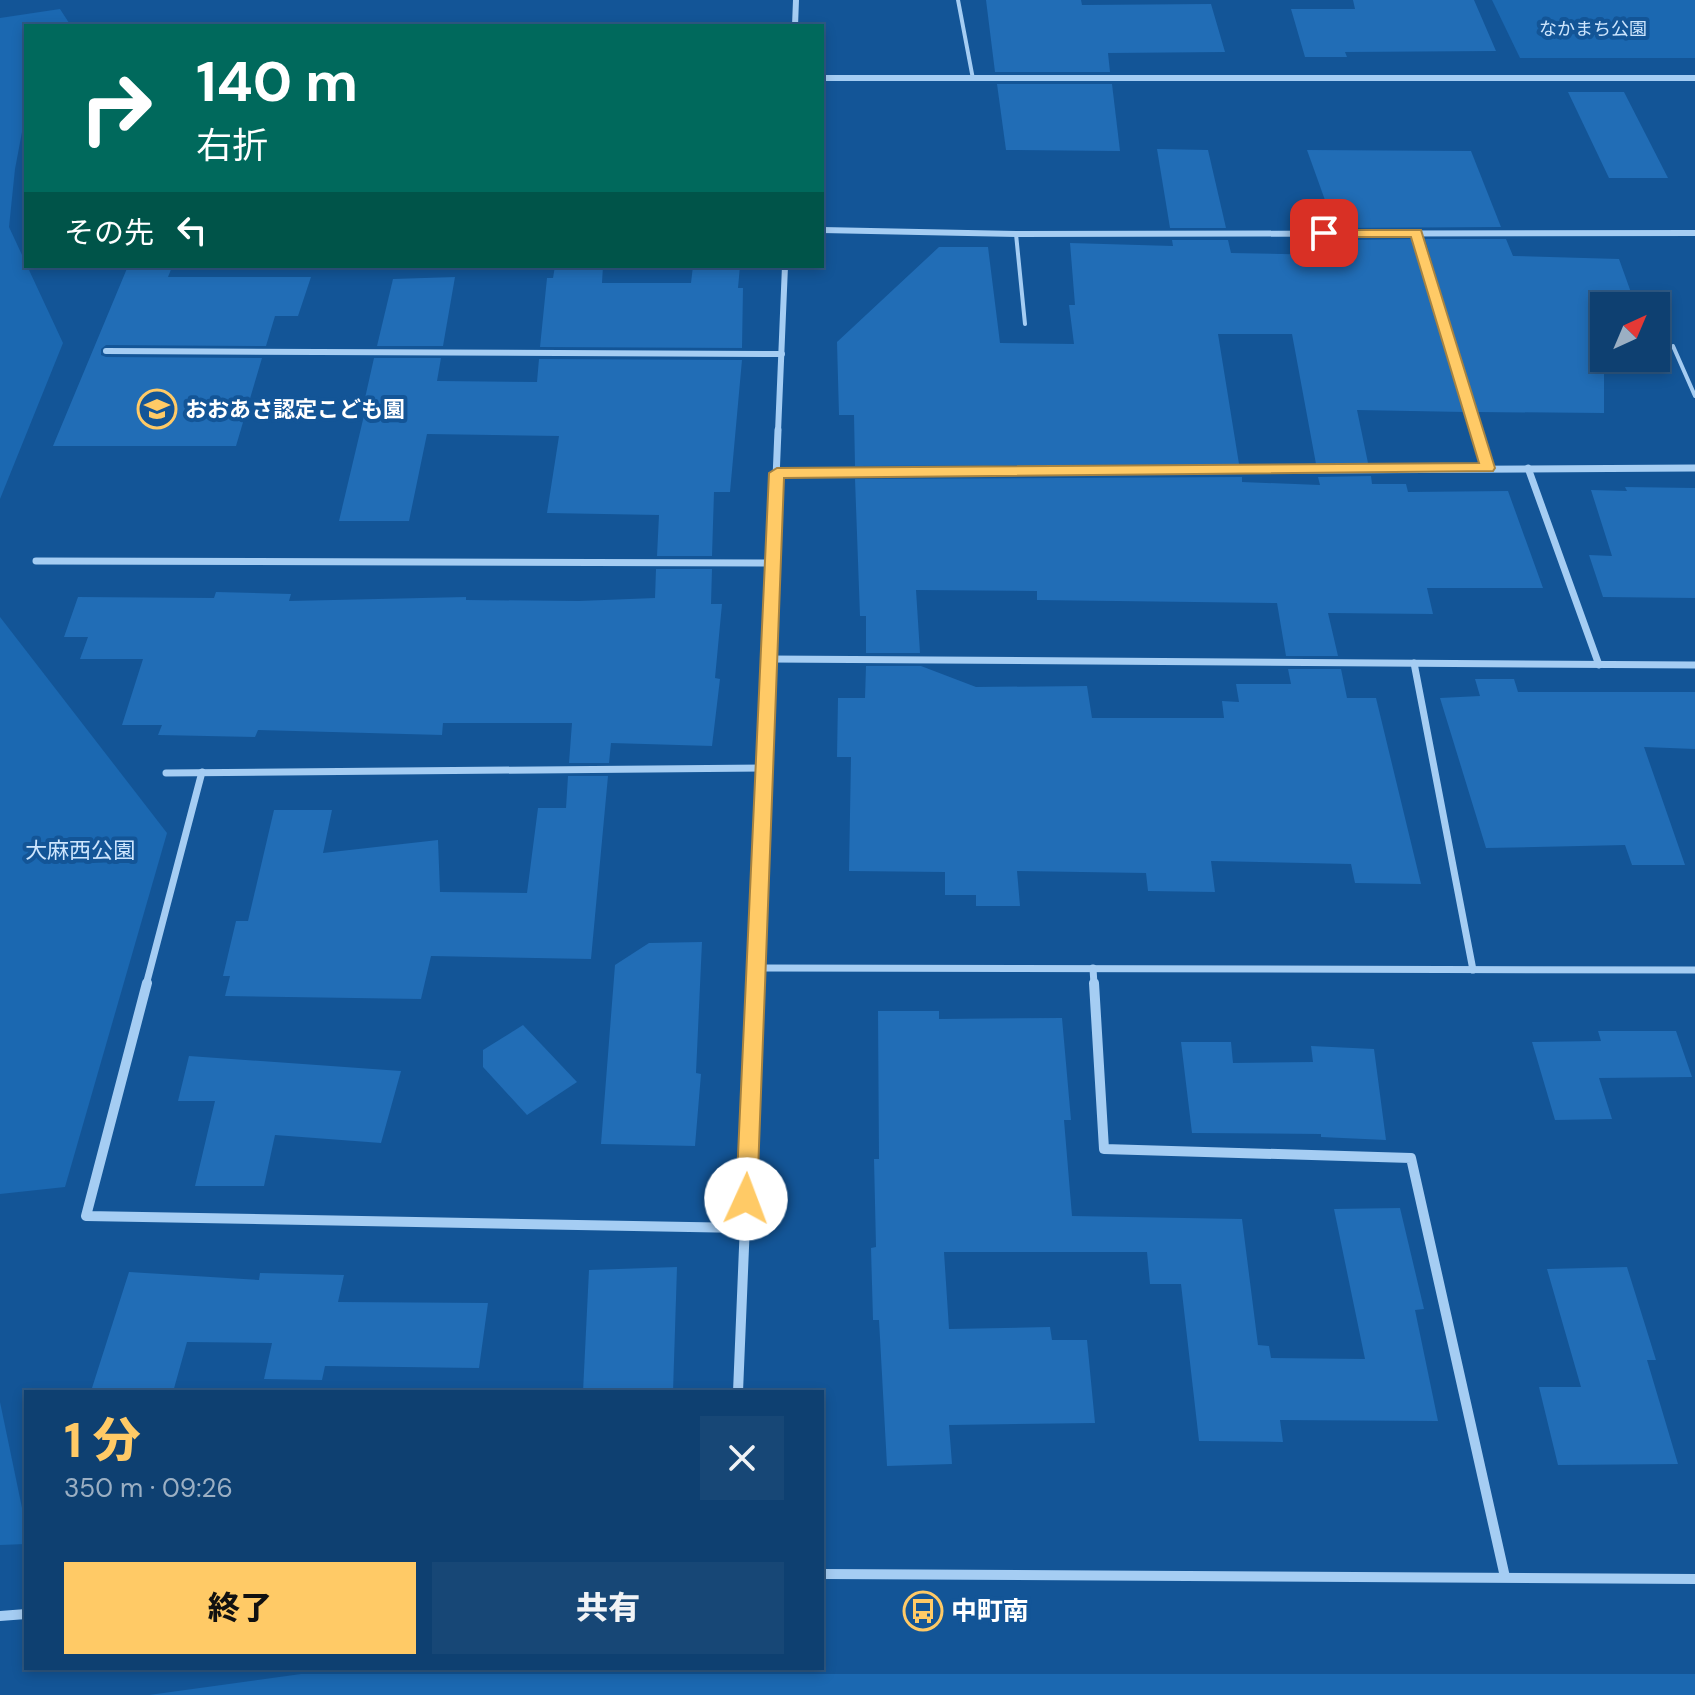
<!DOCTYPE html>
<html lang="ja">
<meta charset="utf-8">
<style>
body{margin:0;font-family:"DM Sans","Noto Sans JP",sans-serif;background:#174776;color:#f1f3f6;height:100vh;display:flex;flex-direction:column;font-size:30px;white-space:nowrap}
*{box-sizing:border-box;margin:0}
p{font-size:26px;color:#9bafc3}
.icon{flex:none;width:44px;height:44px;fill:none;stroke:currentColor;stroke-width:2;stroke-linecap:round;stroke-linejoin:round}
.map{position:relative;flex:1;overflow:hidden}
.details{position:absolute;left:24px;top:1390px;width:800px;height:280px;display:flex;flex-direction:column;background:#0e4071;border-radius:0px;box-shadow:0 4px 12px #0003,0 0 0 2px #2e5984}
.details>*{flex:none}
.banner{position:absolute;left:24px;top:24px;width:800px;height:244px;border-radius:0px;box-shadow:0 4px 12px #0003,0 0 0 2px #2e5984;background:#00695c;color:#fff;overflow:hidden}
.needle{width:52px;rotate:44deg}
.buttons{position:absolute;left:1590px;top:292px;display:grid;gap:16px}
.buttons a{display:grid;place-items:center;width:80px;height:80px;border-radius:0px;background:#0e4071;box-shadow:0 4px 12px #0003,0 0 0 2px #2e5984;font-size:40px}
.pin{position:absolute;display:grid;place-items:center;width:68px;height:68px;color:#fff;margin:-34px;border-radius:16px;box-shadow:0 4px 12px #0006}
.me{position:absolute;width:88px;margin:-44px;rotate:2deg;stroke-linejoin:round;filter:drop-shadow(0 0 6px #0008)}
.turn{display:flex;align-items:center;gap:28px;height:168px;padding:0 40px;font-size:36px}
.turn .icon{width:104px;height:104px;stroke-width:2.5}
.turn b{display:block;font-size:56px;line-height:68px}
.then{display:flex;align-items:center;height:76px;padding:0 40px;background:#0003;gap:16px;font-size:30px}
.round{display:grid;place-items:center;flex:none;width:84px;height:84px;border-radius:0px;background:#174776}
.headline{display:flex;align-items:center;justify-content:space-between;height:136px;padding:0 40px}
h1{font-size:48px;font-weight:800;line-height:60px;color:#ffca66}
.cta{display:flex;gap:16px;margin-top:auto;padding:16px 40px}
.cta a{flex:1;height:92px;border-radius:0px;background:#ffca66;color:#111;font-size:32px;font-weight:800;line-height:92px;text-align:center}
.cta a+a{background:#174776;color:#f1f3f6}
.map>svg:first-child{display:block}
.green{fill:#1b68b1}
.building{fill:#216db6}
.lines{fill:none;stroke-linecap:round;stroke-linejoin:round}
.lane{stroke:#a5cdf3;stroke-width:4}
.street-far2{stroke:#a5cdf3;stroke-width:6}
.street-far1{stroke:#a5cdf3;stroke-width:7}
.street{stroke:#a5cdf3;stroke-width:10}
.route{fill:#ffca66;stroke:#a68342;stroke-width:2}
.labels{text-anchor:middle;dominant-baseline:central;stroke-width:8;stroke-linejoin:round;paint-order:stroke}
.far-park-label{font-size:18px;fill:#cde5fd;stroke:#135597}
.poi-label{font-size:22px;font-weight:bold;fill:#fff;stroke:#135597;text-anchor:start}
.park-label{font-size:22px;fill:#cde5fd;stroke:#135597}
.near-poi-label{font-size:26px;font-weight:bold;fill:#fff;stroke:#135597;text-anchor:start}
</style>
<div class="map">
<svg width="1695" height="1695" viewBox="0 0 1695 1695">
<rect width="100%" height="100%" fill="#135597"/>
<g class="green">
<polygon points="1492,0 1695,0 1695,58 1520,58"/>
<polygon points="60,9 71,26 26,26 26,111 15,169 9,227 63,343 0,499 0,18"/>
<polygon points="0,617 167,833 65,1187 0,1194"/>
<polygon points="0,1402 26,1527 26,1544 0,1545"/>
<polygon points="301,1674 1695,1674 1695,1695 149,1695"/>
</g>
<g class="building">
<polygon points="986,0 1081,0 1082,5 1211,4 1225,52 1108,53 1110,72 995,72"/>
<polygon points="1353,0 1474,0 1496,51 1345,52 1347,57 1305,57 1291,9 1355,9"/>
<polygon points="997,84 1112,84 1120,151 1006,150"/>
<polygon points="1568,92 1624,92 1668,178 1609,178"/>
<polygon points="1157,149 1208,150 1226,228 1170,228"/>
<polygon points="1307,150 1471,151 1501,227 1335,228"/>
<polygon points="1413,239 1465,412 1357,410 1368,463 1316,464 1292,334 1218,334 1239,464 855,466 854,415 839,415 837,342 939,247 988,247 1000,343 1074,344 1069,305 1075,305 1070,243 1173,246 1172,240 1228,240 1231,253 1327,255 1326,252 1344,251 1339,240"/>
<polygon points="1425,239 1506,239 1513,256 1619,259 1633,298 1604,297 1604,413 1477,412"/>
<polygon points="128,266 172,267 168,277 311,277 298,316 275,316 266,346 106,345 101,349 101,355 106,357 262,358 236,446 53,446"/>
<polygon points="555,266 603,266 602,283 691,283 693,266 740,266 738,288 743,288 742,348 540,347 547,278 553,278"/>
<polygon points="455,277 443,346 377,346 393,279"/>
<polygon points="374,358 441,358 437,381 537,382 539,359 742,360 730,492 714,492 712,556 657,556 659,515 547,513 559,436 427,434 409,521 339,521 366,407 363,407"/>
<polygon points="1371,476 1372,484 1406,484 1408,492 1508,491 1543,588 1427,588 1433,614 1328,613 1338,656 1286,656 1277,603 1037,600 1037,591 916,590 920,653 866,653 866,616 860,616 855,479 1242,477 1242,482 1320,485 1318,477"/>
<polygon points="1625,487 1695,488 1695,598 1603,597 1589,555 1612,556 1591,490 1627,491"/>
<polygon points="656,569 712,569 711,604 722,604 715,678 720,679 712,746 611,743 609,763 569,763 572,723 443,723 442,735 258,730 255,737 158,735 162,725 122,725 143,659 80,659 88,637 64,637 78,597 214,598 216,592 291,594 289,601 466,597 466,600 579,601 655,598"/>
<polygon points="866,666 921,666 976,687 1087,686 1092,718 1224,718 1222,701 1239,702 1236,684 1291,684 1288,669 1341,669 1347,698 1376,698 1421,884 1355,883 1351,864 1211,861 1215,892 1148,891 1146,873 1017,871 1020,906 976,906 976,895 945,895 945,872 849,871 851,757 837,757 838,698 865,698"/>
<polygon points="1475,679 1514,679 1518,692 1695,692 1695,749 1644,747 1685,865 1632,865 1625,845 1486,848 1440,698 1480,696"/>
<polygon points="568,776 608,776 591,959 431,956 421,999 225,996 230,976 223,976 236,921 248,921 274,810 332,810 323,853 438,840 440,892 527,893 538,808 566,808"/>
<polygon points="702,942 696,1073 701,1074 695,1146 601,1144 615,965 649,943"/>
<polygon points="878,1011 939,1011 939,1019 1062,1018 1071,1120 1064,1120 1072,1216 1242,1219 1258,1345 1269,1346 1271,1358 1365,1359 1334,1209 1400,1208 1424,1309 1415,1310 1438,1421 1280,1420 1283,1442 1199,1441 1181,1284 1150,1284 1147,1252 944,1252 949,1329 1050,1327 1052,1340 1087,1340 1095,1423 949,1425 952,1464 887,1466 879,1320 873,1320 871,1248 876,1247 874,1159 879,1159"/>
<polygon points="523,1025 577,1082 527,1115 483,1067 483,1050"/>
<polygon points="1598,1031 1676,1031 1692,1077 1599,1078 1612,1119 1555,1120 1532,1042 1601,1041"/>
<polygon points="1181,1042 1231,1042 1233,1063 1313,1062 1311,1046 1374,1049 1386,1140 1321,1137 1321,1134 1192,1133"/>
<polygon points="189,1056 401,1071 381,1143 275,1135 264,1186 195,1186 215,1101 178,1101"/>
<polygon points="677,1267 673,1392 583,1392 589,1270"/>
<polygon points="1627,1267 1656,1360 1647,1360 1678,1464 1558,1465 1539,1387 1581,1387 1547,1269"/>
<polygon points="129,1272 259,1280 260,1273 344,1275 338,1302 488,1303 479,1368 325,1366 322,1380 264,1379 272,1343 187,1342 173,1392 92,1388"/>
</g>
<g class="lines">
<g class="lane">
<polyline points="958,0 973,79"/>
<polyline points="1016,234 1025,324"/>
<polyline points="1673,346 1695,396"/>
</g>
<g class="street-far2">
<polyline points="795,26 796,0"/>
<polyline points="822,78 1695,78"/>
<polyline points="822,230 1016,234 1695,233"/>
<polyline points="1417,233 1477,432"/>
<polyline points="106,351 782,354"/>
<polyline points="778,432 785,266"/>
</g>
<g class="street-far1">
<polyline points="1476,430 1488,468"/>
<polyline points="1528,468 1599,665"/>
<polyline points="777,473 1695,468"/>
<polyline points="36,561 773,563"/>
<polyline points="769,659 1695,665"/>
<polyline points="1414,663 1473,970"/>
<polyline points="166,773 764,768"/>
<polyline points="756,968 1695,970"/>
<polyline points="1093,968 1094,985"/>
<polyline points="146,985 202,772"/>
<polyline points="755,985 778,430"/>
</g>
<g class="street">
<polyline points="147,983 86,1216 745,1228"/>
<polyline points="1094,983 1104,1149 1411,1158 1505,1577"/>
<polyline points="738,1392 755,983"/>
<polyline points="822,1574 1695,1579"/>
<polyline points="0,1616 26,1614"/>
</g>
</g>
<polygon class="route" points="1319,230 1421,230 1495,468 1493,471 784,478 757,1199 754,1205 746,1208 739,1205 736,1199 769,473 777,468 1479,463 1411,237 1324,237 1317,233"/>
<defs>
<g id="school-ring" transform="scale(2)"><circle r="9.5" fill="#135597" stroke="#ffca66" stroke-width="1.5"/><path d="M0-5L7-2L0 1L-7-2ZM-4 1L0 2.5L4 1V4Q0 6-4 4Z" fill="#ffca66"/></g>
<g id="bus-ring" transform="scale(2)"><circle r="9.5" fill="#135597" stroke="#ffca66" stroke-width="1.5"/><path d="M-5-6H5V4H4V6H2V4H-2V6H-4V4H-5ZM-3.5-4V0h7V-4ZM-3.5 1.2v1.5H-2V1.2ZM2 1.2v1.5H3.5V1.2Z" fill="#ffca66"/></g>
</defs>
<g fill-rule="evenodd">
<use href="#school-ring" x="157" y="409"/>
<use href="#bus-ring" x="923" y="1611"/>
</g>
<g class="labels">
<g class="far-park-label">
<text x="1593" y="29">なかまち公園</text>
</g>
<g class="poi-label">
<text x="185" y="409">おおあさ認定こども園</text>
</g>
<g class="park-label">
<text x="80" y="850">大麻西公園</text>
</g>
<g class="near-poi-label">
<text x="951" y="1611">中町南</text>
</g>
</g>
</svg>
<div class="buttons">
<a><svg class="needle" viewBox="-14 -14 28 28"><path d="M0-13l5 13h-10z" fill="#e53935"/><path d="M0 13l5-13h-10z" fill="#9bafc3"/></svg></a>
</div>
<div class="pin" style="left:1324px;top:233px;background:#d93025"><svg class="icon" aria-label="arrive" viewBox="0 0 24 24"><path d="M6 21V4h12l-3 4 3 4H6"/></svg></div>
<svg class="me" style="left:746px;top:1199px" viewBox="-20 -20 40 40"><circle r="19" fill="#fff"/><path d="M0-13L10 11 0 6-10 11z" fill="#ffca66"/></svg>
<div class="banner">
<div class="turn"><svg class="icon" aria-label="right" viewBox="0 0 24 24"><path d="M7 20v-9h11M14 6l5 5-5 5"/></svg><div><b>140 m</b>右折</div></div>
<div class="then">その先<svg class="icon" aria-label="left" viewBox="0 0 24 24"><path d="M17 20v-9H6M10 6l-5 5 5 5"/></svg></div>
</div>
<section class="details">
<div class="headline"><div><h1>1 分</h1><p>350 m · 09:26</p></div><a class="round"><svg class="icon" aria-label="close" viewBox="0 0 24 24"><path d="M6 6l12 12M18 6L6 18"/></svg></a></div>
<div class="cta"><a>終了</a><a>共有</a></div>
</section>
</div>
